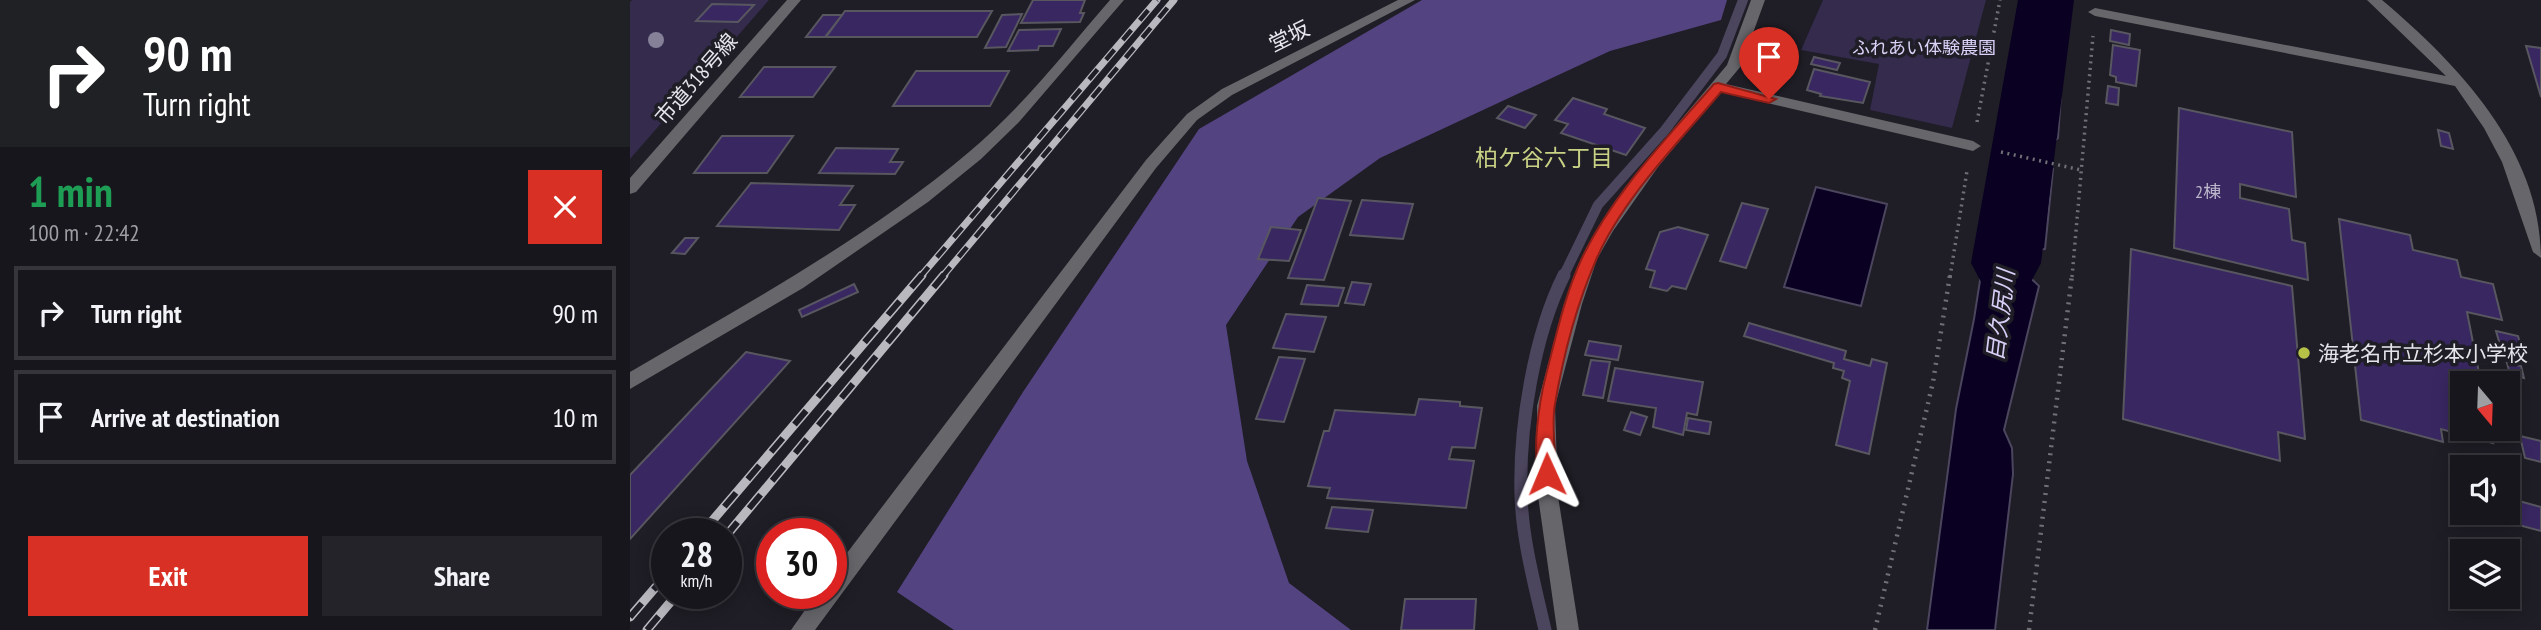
<!DOCTYPE html>
<meta charset="utf-8">
<style>
body{margin:0;font-family:"PT Sans Narrow","Noto Sans JP",sans-serif;background:#242329;color:#f1f3f6;height:100vh;display:flex;flex-direction:column;font-size:26px;white-space:nowrap}
*{box-sizing:border-box;margin:0}
p{font-size:23px;color:#9e9fa3}
.icon{flex:none;width:38px;height:38px;fill:none;stroke:currentColor;stroke-width:2;stroke-linecap:round;stroke-linejoin:round}
.map{position:relative;flex:1;overflow:hidden}
.panel{display:flex;flex-direction:column;background:#17161c;width:630px}
.panel>*{flex:none}
.hud{background:#202124;color:#fff;overflow:hidden}
.needle{width:46px;rotate:161deg}
.fabs{position:absolute;left:1820px;top:371px;display:grid;gap:14px}
.fabs a{display:grid;place-items:center;width:70px;height:70px;border-radius:0px;background:#17161c;box-shadow:0 4px 18px #0003,0 0 0 2px #36353b;font-size:35px}
.speed{position:absolute;left:21px;top:518px;display:flex;gap:14px;font-size:35px;font-weight:700;text-align:center}
.speed>*{display:grid;place-content:center;width:91px;height:91px;border-radius:50%;background:#17161c;box-shadow:0 4px 18px #0003,0 0 0 2px #36353b;line-height:1}
.speed small{font-size:18px;font-weight:400}
.speed .limit{border:10px solid #d22;background:#fff;color:#111}
.pin{position:absolute;display:grid;place-items:center;width:60px;height:60px;color:#fff;margin:-72px -30px;border-radius:50% 50% 50% 0;rotate:-45deg;box-shadow:0 0 7px #0007}
.pin .icon{rotate:45deg}
.me{position:absolute;width:77px;margin:-38px;rotate:359deg;stroke-linejoin:round;filter:drop-shadow(0 0 5px #0008)}
.turn{display:flex;align-items:center;gap:24px;height:147px;padding:0 28px;font-size:32px}
.turn .icon{width:91px;height:91px;stroke-width:2.5}
.turn b{display:block;font-size:49px;line-height:60px}
.round{display:grid;place-items:center;flex:none;width:74px;height:74px;border-radius:0px;background:#242329}
.head{display:flex;align-items:center;justify-content:space-between;height:119px;padding:0 28px}
h1{font-size:42px;font-weight:800;line-height:52px;color:#1e9e55}
.primary-button{display:flex;gap:14px;margin-top:auto;padding:14px 28px}
.primary-button a{flex:1;height:80px;border-radius:0px;background:#d93025;color:#fff;font-size:28px;font-weight:800;line-height:80px;text-align:center}
.primary-button a+a{background:#242329;color:#f1f3f6}
ul{padding:0;list-style:none}
li{display:flex;align-items:center;gap:21px;height:94px;margin:0 14px 10px;padding:0 14px;border:4px solid #36353b;border-radius:0px}
li div{flex:1}
li b{display:block;font-size:26px}
li em{font-style:normal}
main{display:flex;flex:1;min-height:0}
.map>svg:first-child{display:block}
.green{fill:#342b4d}
.forest{fill:#544381}
.water{fill:#0a0022;stroke:#4c455e;stroke-width:2}
.lines{fill:none;stroke-linecap:round;stroke-linejoin:round}
.stream-far1{stroke:#4c455e;stroke-width:10}
.stream{stroke:#4c455e;stroke-width:13}
.river{fill:#0a0022;fill-rule:evenodd}
.building{fill:#392762;stroke:#585760;stroke-width:2}
.path-far1{stroke:#706f76;stroke-width:3.5;stroke-dasharray:2 4.5;stroke-linecap:butt}
.path{stroke:#706f76;stroke-width:4.5;stroke-dasharray:2 6;stroke-linecap:butt}
.minor{fill:#67666b;fill-rule:evenodd}
.rail-far1-casing{stroke:#b9b8bf;stroke-width:7}
.rail-casing{stroke:#b9b8bf;stroke-width:9}
.rail-far1{stroke:#1f1d25;stroke-width:4.5;stroke-dasharray:13;stroke-linecap:butt}
.rail{stroke:#1f1d25;stroke-width:6;stroke-dasharray:18;stroke-linecap:butt}
.tree{fill:#868199}
.route{fill:#d93025;stroke:#8d1f18;stroke-width:2}
.poi-dot{fill:#b6c148;stroke:#1f1d25;stroke-width:2.5}
.labels{text-anchor:middle;dominant-baseline:central;stroke-width:7;stroke-linejoin:round;paint-order:stroke}
.far-park-label{font-size:18px;fill:#dad2f8;stroke:#1f1d25}
.number-label{font-size:18px;fill:#bbb6c9}
.street-label{font-size:21px;fill:#e6e5eb;stroke:#1f1d25}
.poi-label{font-size:21px;fill:#e6e5eb;stroke:#1f1d25;text-anchor:start}
.neighbourhood-label{font-size:23px;fill:#c8d184;stroke:#1f1d25}
.water-label{font-size:23px;font-style:italic;fill:#d7cff5;stroke:#1f1d25}
</style>
<main>
<section class="panel">
<div class="hud">
<div class="turn"><svg class="icon" aria-label="right" viewBox="0 0 24 24"><path d="M7 20v-9h11M14 6l5 5-5 5"/></svg><div><b>90 m</b>Turn right</div></div>
</div>
<div class="head"><div><h1>1 min</h1><p>100 m · 22:42</p></div><a class="round" style="background:#d93025;color:#fff"><svg class="icon" aria-label="close" viewBox="0 0 24 24"><path d="M6 6l12 12M18 6L6 18"/></svg></a></div>
<ul>
<li><svg class="icon" aria-label="right" viewBox="0 0 24 24"><path d="M7 20v-9h11M14 6l5 5-5 5"/></svg><div><b>Turn right</b></div><em>90 m</em></li>
<li><svg class="icon" aria-label="arrive" viewBox="0 0 24 24"><path d="M6 21V4h12l-3 4 3 4H6"/></svg><div><b>Arrive at destination</b></div><em>10 m</em></li>
</ul>
<div class="primary-button"><a>Exit</a><a>Share</a></div>
</section>
<div class="map">
<svg width="1911" height="630" viewBox="0 0 1911 630">
<rect width="100%" height="100%" fill="#1f1d25"/>
<g class="green">
<polygon points="2,0 139,0 0,159 0,2"/>
<polygon points="1193,0 1356,0 1322,128 1240,110 1249,64 1171,50"/>
</g>
<polygon class="forest" points="792,0 1097,0 1091,20 980,51 750,158 668,217 596,325 617,461 659,583 721,630 324,630 267,592 393,392 569,129"/>
<g class="water">
<polygon points="1399,0 1437,0 1431,2 1427,10 1435,22 1433,28 1425,29 1422,35 1432,48 1420,60 1431,94 1428,138 1422,143 1422,158 1375,147 1382,132 1382,97"/>
<polygon points="1376,159 1423,169 1415,249 1396,251 1391,260 1392,270 1409,286 1374,430 1382,448 1383,474 1365,630 1297,630 1326,409 1344,319 1361,210 1373,197 1367,179 1376,168"/>
<polygon points="1186,187 1257,204 1231,306 1154,287"/>
</g>
<g class="lines">
<polyline class="stream-far1" points="933,277 968,205 1035,130 1092,55 1113,0"/>
<path class="stream" d="M 915,630 C 905,586 892,539 891,494 C 889,427 904,335 934,275"/>
<polygon class="river" points="1388,0 1444,0 1411,263 1401,282 1376,289 1351,282 1341,263"/>
</g>
<g class="building">
<polygon points="403,0 455,0 450,13 454,13 450,22 391,23"/>
<polygon points="82,4 124,5 108,22 66,21"/>
<polygon points="215,11 362,11 347,37 196,37"/>
<polygon points="392,14 376,47 355,48 372,15"/>
<polygon points="193,15 212,15 195,37 176,37"/>
<polygon points="431,29 423,46 409,46 408,50 378,51 389,30"/>
<polygon points="1481,30 1500,34 1499,45 1480,41"/>
<polygon points="1483,45 1510,50 1506,86 1486,82 1486,77 1480,75"/>
<polygon points="1896,46 1911,48 1911,97"/>
<polygon points="1184,57 1210,63 1207,70 1181,64"/>
<polygon points="134,67 205,67 183,97 110,97"/>
<polygon points="1184,69 1240,82 1233,103 1190,96 1191,94 1177,90"/>
<polygon points="286,71 379,71 360,106 263,106"/>
<polygon points="1478,86 1489,88 1488,105 1476,103"/>
<polygon points="943,98 977,109 974,114 1015,128 996,155 931,133 938,124 925,120"/>
<polygon points="878,106 906,115 895,128 867,118"/>
<polygon points="1549,108 1662,132 1666,197 1610,184 1610,198 1659,209 1662,240 1675,243 1678,280 1544,248"/>
<polygon points="1808,130 1819,133 1823,149 1811,146"/>
<polygon points="92,136 163,136 137,173 64,173"/>
<polygon points="206,148 268,149 260,162 273,162 265,174 189,173"/>
<polygon points="121,183 223,186 210,205 225,205 209,230 87,226"/>
<polygon points="688,198 721,201 694,280 658,278"/>
<polygon points="732,200 783,204 773,239 720,235"/>
<polygon points="1112,203 1138,209 1116,268 1090,261"/>
<polygon points="1709,219 1780,235 1783,250 1827,260 1831,277 1863,284 1872,320 1837,312 1851,383 1832,383 1832,429 1860,429 1863,443 1811,429 1813,442 1731,420"/>
<polygon points="641,227 671,230 659,261 628,259"/>
<polygon points="1048,227 1078,235 1056,289 1042,286 1037,291 1020,287 1025,271 1016,269 1030,232"/>
<polygon points="55,238 68,238 55,254 42,253"/>
<polygon points="1501,249 1662,286 1675,439 1648,432 1650,461 1493,419"/>
<polygon points="722,282 741,284 734,305 715,303"/>
<polygon points="224,284 228,292 172,317 169,310"/>
<polygon points="677,285 714,288 708,306 671,304"/>
<polygon points="656,314 696,317 684,352 643,348"/>
<polygon points="1119,323 1216,351 1214,359 1240,366 1242,359 1257,363 1239,454 1206,445 1220,381 1212,378 1214,371 1203,368 1204,363 1114,336"/>
<polygon points="1866,331 1888,336 1894,357 1872,352"/>
<polygon points="959,341 991,346 988,360 955,355"/>
<polygon points="116,352 160,361 0,539 0,475"/>
<polygon points="649,357 675,359 654,422 626,419"/>
<polygon points="961,360 980,362 973,398 953,395"/>
<polygon points="1877,363 1891,366 1894,378 1880,374"/>
<polygon points="985,368 1073,382 1067,415 1057,413 1053,435 1023,427 1026,408 978,401"/>
<polygon points="789,399 830,402 830,406 852,408 845,448 822,447 819,459 844,461 836,508 697,498 700,488 678,486 694,431 699,431 705,410 785,415"/>
<polygon points="1001,412 1017,417 1010,435 994,430"/>
<polygon points="1058,418 1081,422 1079,434 1056,430"/>
<polygon points="1890,436 1911,441 1911,462 1895,458"/>
<polygon points="1878,498 1911,507 1911,531 1844,513 1878,513"/>
<polygon points="702,507 743,510 738,532 696,528"/>
<polygon points="775,599 846,599 844,630 771,630"/>
</g>
<g class="lines">
<g class="path-far1">
<polyline points="1347,122 1370,0"/>
<polyline points="1371,152 1451,170"/>
<polyline points="1320,277 1337,171"/>
<polyline points="1442,277 1463,36"/>
</g>
<g class="path">
<polyline points="1245,630 1303,382 1320,275"/>
<polyline points="1399,630 1442,275"/>
</g>
<g class="minor">
<polygon points="157,0 171,0 6,192 0,194 0,178"/>
<path d="M 480,0 L 494,0 L 389,122 L 351,159 L 298,202 L 173,288 L 0,389 L 0,372 C 116,304 236,239 339,152 C 392,108 435,52 480,0 Z"/>
<polygon points="768,0 785,0 602,95 567,120 526,168 185,630 161,630 187,593 201,593 201,574 516,160 557,114 592,89"/>
<polygon points="1121,0 1135,0 1111,66 1096,84 1343,141 1351,146 1343,151 1090,92 1028,167 983,231 967,259 952,304 925,406 928,496 949,630 927,630 908,496 907,406 934,304 951,259 971,223 1018,159 1097,65"/>
<path d="M 1737,0 L 1752,0 C 1829,65 1911,151 1911,258 L 1903,252 L 1872,162 L 1854,128 L 1825,86 L 1465,16 L 1458,12 L 1465,8 L 1816,76 Z"/>
</g>
<g class="rail-far1-casing">
<g id="rail-far1">
<polyline points="290,277 527,0"/>
<polyline points="312,277 544,0"/>
</g>
</g>
<g class="rail-casing">
<g id="rail">
<polyline points="71,534 292,275"/>
<polyline points="96,536 314,275"/>
<polyline points="0,617 37,574"/>
<polyline points="17,630 48,593"/>
</g>
</g>
<use href="#rail-far1" class="rail-far1"/>
<use href="#rail" class="rail"/>
</g>
<circle class="tree" cx="26" cy="40" r="8"/>
<path class="route" d="M 1088,83 L 1146,99 L 1139,103 L 1091,92 C 1049,142 992,199 966,260 C 947,304 933,357 925,404 C 921,426 926,452 926,474 L 917,482 L 911,479 C 900,457 910,398 916,375 C 926,336 935,294 952,258 C 983,193 1037,138 1084,84 Z"/>
<circle class="poi-dot" cx="1674" cy="353" r="7"/>
<g class="labels">
<g class="far-park-label">
<text x="1294" y="47">ふれあい体験農園</text>
</g>
<g class="number-label">
<text x="1578" y="191">2棟</text>
</g>
<g class="street-label">
<text transform="translate(659 36) rotate(-26)">堂坂</text>
<text transform="translate(66 79) rotate(-49)">市道318号線</text>
</g>
<g class="poi-label">
<text x="1688" y="353">海老名市立杉本小学校</text>
</g>
<g class="neighbourhood-label">
<text x="914" y="157">柏ケ谷六丁目</text>
</g>
<g class="water-label">
<text transform="translate(1370 315) rotate(-83)">目久尻川</text>
</g>
</g>
</svg>
<div class="fabs">
<a><svg class="needle" viewBox="-14 -14 28 28"><path d="M0-13l5 13h-10z" fill="#e53935"/><path d="M0 13l5-13h-10z" fill="#9e9fa3"/></svg></a>
<a><svg class="icon" aria-label="sound" viewBox="0 0 24 24"><path d="M4 9h4l5-4v14l-5-4H4zM17 9q2 3 0 6"/></svg></a>
<a><svg class="icon" aria-label="layers" viewBox="0 0 24 24"><path d="M12 4l9 5-9 5-9-5zM3 14l9 5 9-5"/></svg></a>
</div>
<div class="speed"><div>28<small>km/h</small></div><div class="limit">30</div></div>
<div class="pin" style="left:1139px;top:99px;background:#d93025"><svg class="icon" aria-label="arrive" viewBox="0 0 24 24"><path d="M6 21V4h12l-3 4 3 4H6"/></svg></div>
<svg class="me" style="left:917px;top:474px" viewBox="-20 -20 40 40"><path d="M0-17L14 15 0 8-14 15z" fill="#d93025" stroke="#fff" stroke-width="4"/></svg>
</div>
</main>
